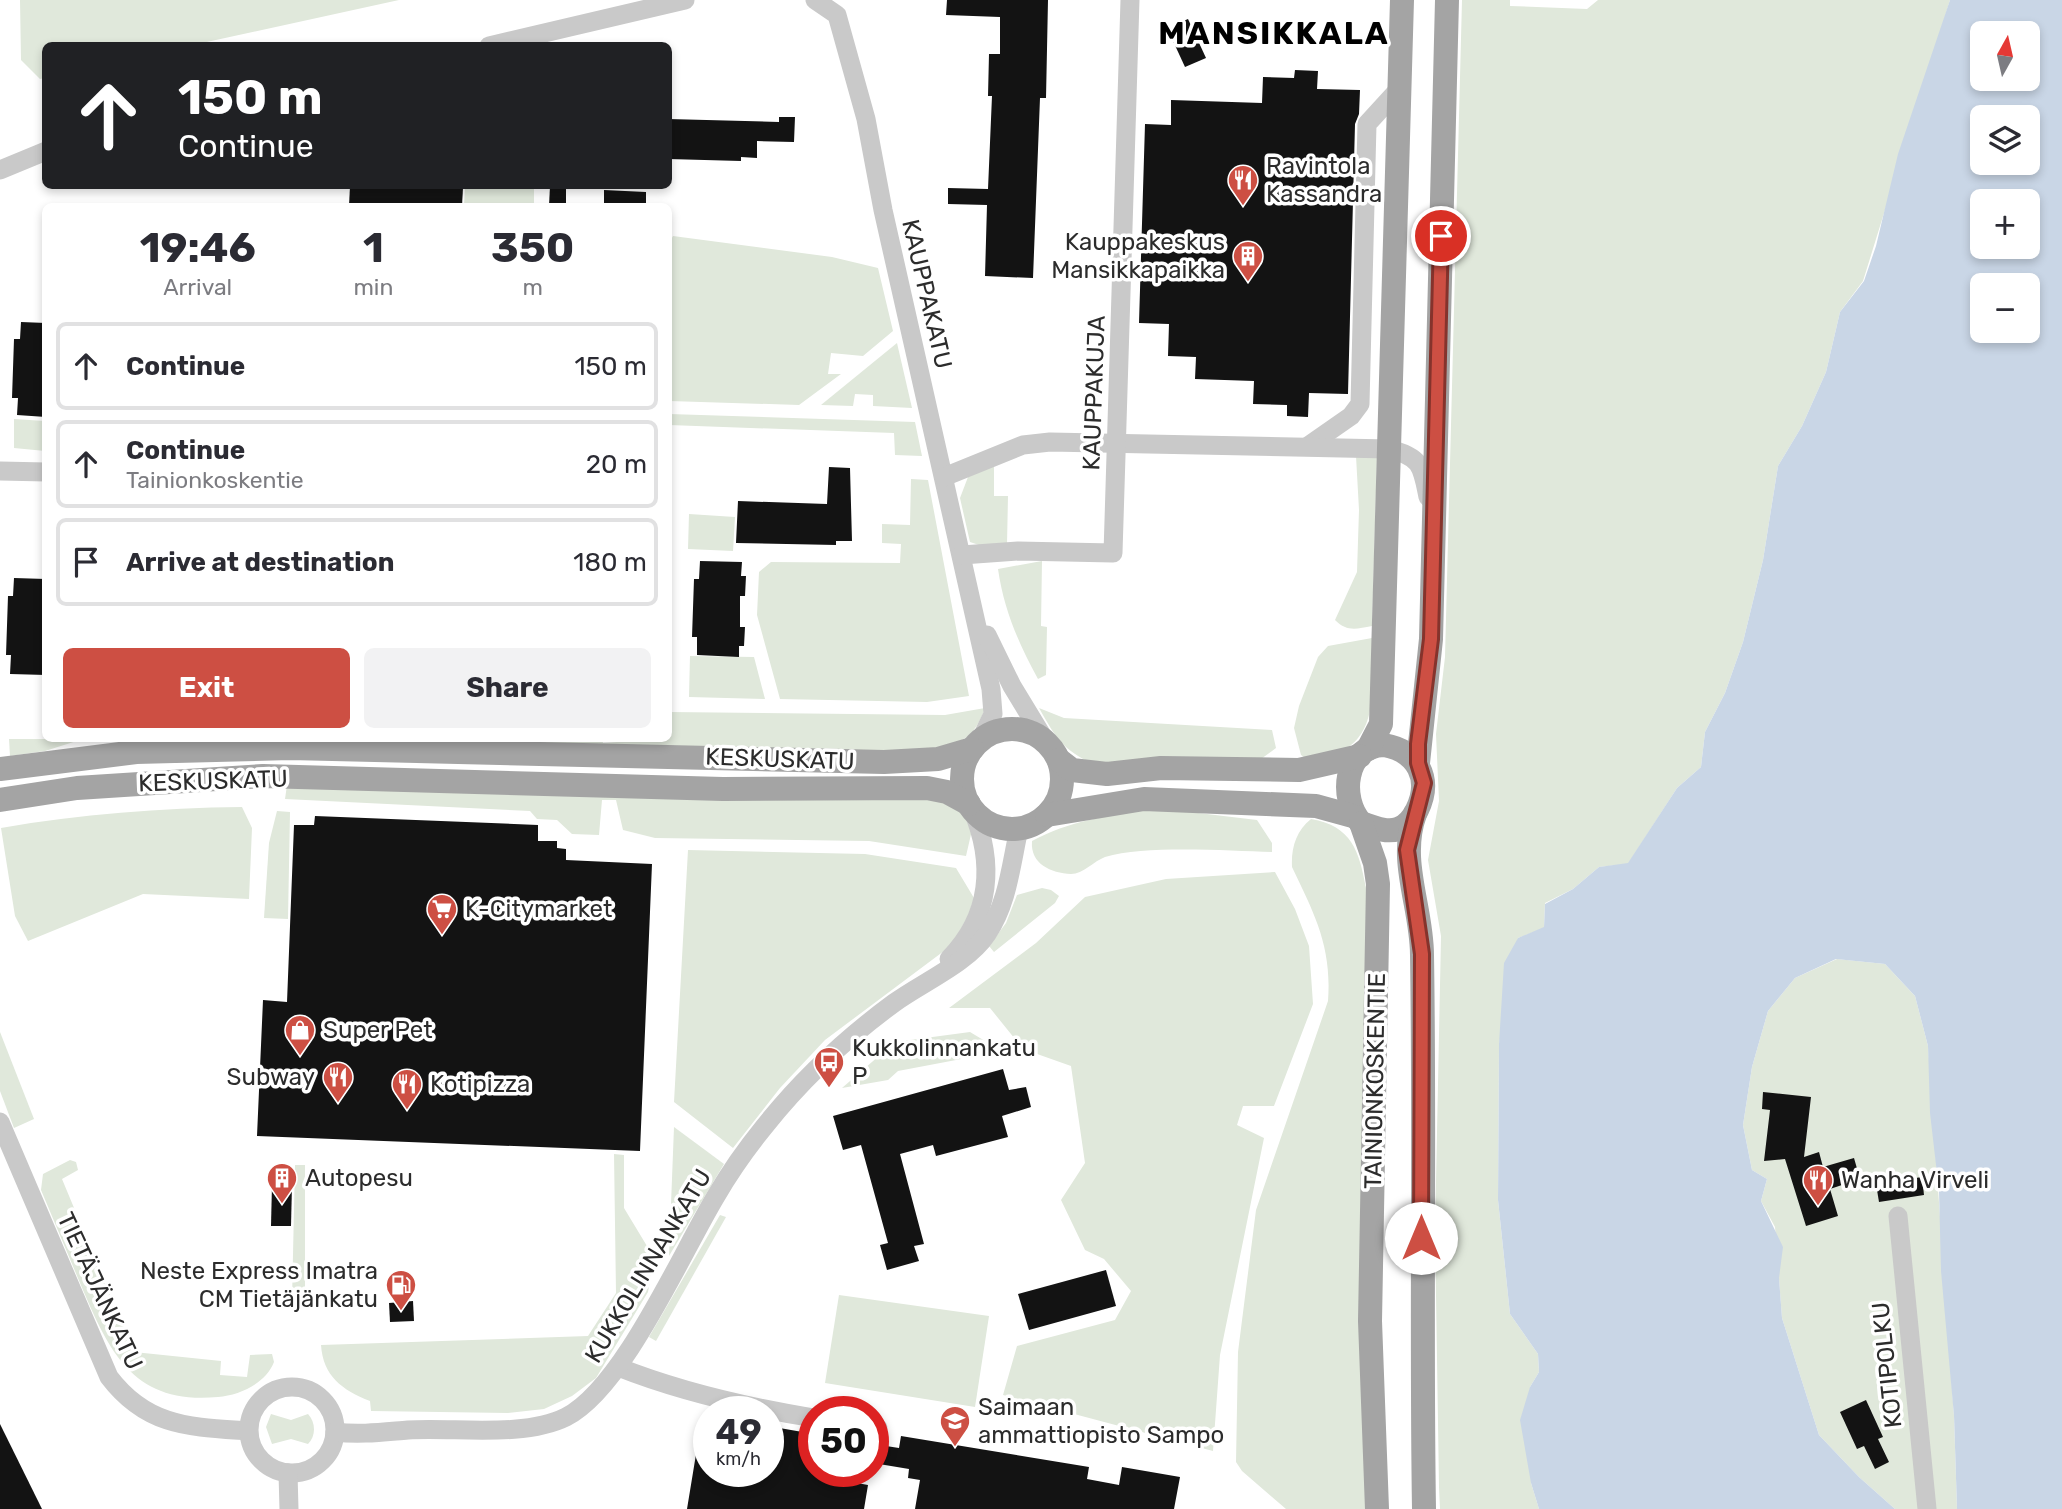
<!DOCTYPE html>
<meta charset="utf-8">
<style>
body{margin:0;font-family:Rubik,sans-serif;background:#f2f2f3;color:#2b2b33;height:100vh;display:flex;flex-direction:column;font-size:26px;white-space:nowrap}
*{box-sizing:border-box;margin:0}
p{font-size:23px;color:#7c7c81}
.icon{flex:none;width:38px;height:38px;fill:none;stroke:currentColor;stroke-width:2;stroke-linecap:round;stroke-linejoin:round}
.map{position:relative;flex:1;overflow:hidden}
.sheet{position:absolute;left:42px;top:203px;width:630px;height:539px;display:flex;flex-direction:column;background:#fff;border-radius:10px;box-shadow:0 4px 10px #0003}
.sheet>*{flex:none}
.hud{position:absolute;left:42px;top:42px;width:630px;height:147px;border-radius:10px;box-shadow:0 4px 10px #0003;background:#202124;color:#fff;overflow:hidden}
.needle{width:46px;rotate:8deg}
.controls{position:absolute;left:1970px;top:21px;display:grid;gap:14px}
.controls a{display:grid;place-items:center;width:70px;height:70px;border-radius:10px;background:#fff;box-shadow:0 4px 10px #0003;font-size:35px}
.speed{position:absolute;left:693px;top:1396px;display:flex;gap:14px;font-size:35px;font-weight:700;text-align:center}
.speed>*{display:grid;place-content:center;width:91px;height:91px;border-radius:50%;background:#fff;box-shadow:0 4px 10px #0003;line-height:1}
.speed small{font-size:18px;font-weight:400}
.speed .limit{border:10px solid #d22;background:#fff;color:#111}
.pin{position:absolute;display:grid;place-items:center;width:60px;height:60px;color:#fff;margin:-30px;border:4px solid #fff;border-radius:50%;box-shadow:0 2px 7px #0007}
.me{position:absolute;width:77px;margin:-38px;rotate:0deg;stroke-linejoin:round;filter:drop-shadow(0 0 5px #0008)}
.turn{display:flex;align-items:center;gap:24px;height:147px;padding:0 21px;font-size:32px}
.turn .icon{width:91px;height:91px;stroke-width:2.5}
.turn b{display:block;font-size:49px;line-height:60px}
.eta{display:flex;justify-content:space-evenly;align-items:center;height:119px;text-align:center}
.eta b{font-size:42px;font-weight:700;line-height:49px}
.button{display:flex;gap:14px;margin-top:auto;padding:14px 21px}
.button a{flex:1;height:80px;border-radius:10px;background:#cd4f43;color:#fff;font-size:28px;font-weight:700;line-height:80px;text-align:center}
.button a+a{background:#f2f2f3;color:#2b2b33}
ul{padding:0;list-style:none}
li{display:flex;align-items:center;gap:21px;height:88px;margin:0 14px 10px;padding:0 7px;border:4px solid #e1e1e2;border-radius:10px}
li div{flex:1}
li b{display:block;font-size:26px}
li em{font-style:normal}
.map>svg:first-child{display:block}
.green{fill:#e0e8db}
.water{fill:#c9d6e6;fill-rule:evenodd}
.building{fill:#131313}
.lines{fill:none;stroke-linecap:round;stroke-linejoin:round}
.minor{stroke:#c9c9c9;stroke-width:19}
.major{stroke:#a4a4a4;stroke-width:24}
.route-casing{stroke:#85332c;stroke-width:18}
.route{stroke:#cd4f43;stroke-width:12}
.labels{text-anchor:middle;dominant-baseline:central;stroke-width:7;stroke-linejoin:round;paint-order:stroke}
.poi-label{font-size:24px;fill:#2c2c2c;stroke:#fff;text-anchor:start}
.street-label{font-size:24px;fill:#2c2c2c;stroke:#fff}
.district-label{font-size:32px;font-weight:bold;letter-spacing:2px;fill:#000;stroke:#fff}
</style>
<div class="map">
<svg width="2062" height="1509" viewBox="0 0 2062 1509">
<rect width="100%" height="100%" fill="#fff"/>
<g class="green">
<polygon points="20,0 399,0 193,45 46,46 45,78 40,79 21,60"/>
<polygon points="1462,0 1510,0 1510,6 1587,9 1598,0 1950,0 1863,281 1840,312 1826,372 1802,426 1778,466 1763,560 1743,642 1725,693 1705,732 1701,767 1677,788 1628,864 1599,867 1573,889 1545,903 1544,928 1518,938 1499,1044 1498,1200 1510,1314 1538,1354 1539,1372 1530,1387 1531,1483 1539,1509 1440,1509 1439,1487 1435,1231 1441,936 1428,860 1439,801 1436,734 1445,657"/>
<polygon points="465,186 534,186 534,206 464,206"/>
<polygon points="673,236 832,257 878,268 893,331 863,356 831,353 828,374 841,374 799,405 669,401 668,245"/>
<polygon points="897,343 912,408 873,406 873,395 855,394 853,406 821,405"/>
<polygon points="669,414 915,422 922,456 895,455 894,433 669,425"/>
<polygon points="14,419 45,421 45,451 14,448"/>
<path d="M 1356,456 L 1377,456 L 1372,626 C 1356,629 1347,632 1335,620 L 1357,572 L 1359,510 Z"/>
<polygon points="994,463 994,496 1008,496 1007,545 985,547 970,542 960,498 968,477"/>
<polygon points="911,479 928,480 969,696 927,702 780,699 757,615 759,572 771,562 900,563 901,544 882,543 882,524 910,525"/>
<polygon points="689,514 735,517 733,551 688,549"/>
<path d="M 1042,561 L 1041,626 L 1047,627 L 1046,675 L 1038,679 C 1018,642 1004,610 998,569 Z"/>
<path d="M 1372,638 C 1371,675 1382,731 1342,751 C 1332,756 1321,758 1311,762 L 1301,755 L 1294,728 L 1299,706 L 1318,657 L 1328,646 Z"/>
<polygon points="690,656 754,657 765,699 689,697"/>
<path d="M 985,708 C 971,748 951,744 913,753 L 218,738 L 602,738 L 603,743 L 617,742 L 618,739 L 668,738 L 669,712 L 945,715 Z"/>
<path d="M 1039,708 L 1064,718 L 1272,730 L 1276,748 L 1261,759 L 1096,765 C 1063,751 1056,738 1039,708 Z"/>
<polygon points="9,739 83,739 45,751 10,756"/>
<polygon points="287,785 925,794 959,808 972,830 966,856 869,841 655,838 623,830 616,800 602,800 599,835 572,834 557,820 537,819 530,811 285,799"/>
<path d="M 242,807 L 252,828 L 249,899 L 143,894 L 28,941 L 15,916 L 1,828 C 81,814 160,808 242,807 Z"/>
<path d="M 1147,810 L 1190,812 L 1257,820 L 1272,843 L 1272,852 C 1227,851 1146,845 1105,857 C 1094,861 1083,874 1071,874 C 1051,873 1030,864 1032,841 C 1069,821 1106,816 1147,810 Z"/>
<polygon points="277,811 290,812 288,919 264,918 269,843"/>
<path d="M 1311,819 C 1352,826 1359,851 1366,888 L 1367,1509 L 1286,1509 L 1242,1471 L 1236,1462 L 1238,1352 L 1256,1210 L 1328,1001 C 1332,947 1315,915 1292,867 C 1291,848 1296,831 1311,819 Z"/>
<polygon points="688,850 865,854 956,868 974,898 968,916 952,945 825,1040 780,1088 733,1148 674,1102"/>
<polygon points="1275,872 1295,909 1309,946 1313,1004 1274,1106 1243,1106 1237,1125 1264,1138 1220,1355 1213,1451 1003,1395 1017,1346 1115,1320 1131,1291 1104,1259 1085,1250 1061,1200 1085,1163 1071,1066 1023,1049 990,1008 949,1008 1036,943 1085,897 1166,879"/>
<polygon points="1042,888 1051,890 1059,896 1055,903 994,952 989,946 1006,923 1017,895"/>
<polygon points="1837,959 1885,964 1915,996 1928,1046 1954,1416 1957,1509 1895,1509 1859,1477 1819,1435 1782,1318 1775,1227 1761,1201 1767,1179 1752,1170 1743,1125 1752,1067 1768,1011 1795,978"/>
<polygon points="0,1032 34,1119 14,1128 0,1091"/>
<polygon points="970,1032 985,1041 993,1053 898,1071 888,1080 842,1088 895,1042"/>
<polygon points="674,1127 724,1164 669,1256"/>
<path d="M 614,1154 L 624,1155 L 624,1208 L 653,1256 L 652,1269 L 648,1292 L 596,1378 L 572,1396 L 544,1409 L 508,1413 L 371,1411 L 370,1401 C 342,1390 323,1376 321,1345 L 588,1336 L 616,1293 Z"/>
<path d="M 70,1160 L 76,1162 L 78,1170 L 62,1179 L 134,1352 L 221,1361 L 220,1375 L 247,1377 L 250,1355 L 272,1354 L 274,1362 C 266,1383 240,1395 218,1397 C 132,1405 109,1351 80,1283 C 67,1252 54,1221 41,1190 L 43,1174 Z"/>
<polygon points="295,1165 305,1165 305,1299 292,1300"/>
<polygon points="720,1215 726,1217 656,1341 649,1337"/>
<polygon points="839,1295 989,1316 975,1407 825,1383"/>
<path d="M 271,1414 L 291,1420 L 308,1414 C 316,1423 316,1436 308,1444 L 291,1439 L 272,1444 L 266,1427 Z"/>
</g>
<path class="water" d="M 1950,0 L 2062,0 L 2062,1509 L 1957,1509 L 1954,1416 L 1941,1271 L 1939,1191 L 1930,1113 L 1928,1046 L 1915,996 L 1885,964 L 1836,959 L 1795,978 L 1768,1011 L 1752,1067 L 1743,1125 L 1752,1170 L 1767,1179 L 1761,1201 L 1783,1247 L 1779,1278 L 1782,1318 L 1819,1435 L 1859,1477 L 1895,1509 L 1539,1509 L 1531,1483 L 1520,1420 L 1530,1387 L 1539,1372 L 1538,1354 L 1510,1314 L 1498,1200 L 1499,1044 L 1504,963 L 1518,938 L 1544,927 L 1545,904 L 1573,889 L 1599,867 L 1628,863 L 1677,788 L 1701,767 L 1705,732 L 1725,693 L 1743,642 L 1763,560 L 1778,466 L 1802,426 L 1826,372 L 1840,312 L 1864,281 L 1876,246 L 1898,154 ZM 1983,33 L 2028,33 L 2028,79 L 1983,79 ZM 1983,117 L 2028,117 L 2028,163 L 1983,163 ZM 1983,201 L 2028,201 L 2028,247 L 1983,247 ZM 1983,285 L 2028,285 L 2028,331 L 1983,331 Z"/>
<g class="building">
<polygon points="947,0 1048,0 1046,98 1040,98 1033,278 985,276 987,205 948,204 948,188 988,189 992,96 988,96 989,54 1000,54 1000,17 946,15"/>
<polygon points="1188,19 1206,58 1185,67 1167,28"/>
<polygon points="1295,70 1318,71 1317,89 1360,90 1359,114 1355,124 1348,394 1309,393 1308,417 1287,416 1287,405 1253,404 1254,381 1195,379 1196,357 1168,356 1169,324 1139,323 1145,124 1171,125 1171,100 1262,103 1263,77 1294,78"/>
<polygon points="779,117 795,117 794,142 757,141 757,158 741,157 741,161 668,159 668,119 779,122"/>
<polygon points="350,186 463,188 462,206 349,206"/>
<polygon points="550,186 566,186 566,206 549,206"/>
<polygon points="604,190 646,192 646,206 604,206"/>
<polygon points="21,322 46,323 46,417 17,415 18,398 12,398 14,339 20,339"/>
<polygon points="829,467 850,468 852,541 836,541 836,545 736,543 738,501 827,504"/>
<polygon points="700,561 742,562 741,576 746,576 745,596 740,596 740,627 745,627 744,646 739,646 739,657 697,655 697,637 692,637 694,579 699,579"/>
<polygon points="14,578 46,579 46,675 10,674 11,655 6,655 8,596 13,596"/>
<polygon points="315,816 538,825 538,841 557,841 557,848 566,849 566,860 652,864 640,1151 257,1136 263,1000 287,1002 294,825 314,825"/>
<polygon points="1003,1069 1009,1090 1026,1087 1031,1107 1002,1116 1008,1137 936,1156 933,1145 900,1154 924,1244 914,1246 919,1261 887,1270 880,1245 888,1243 861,1145 843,1150 833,1116"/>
<polygon points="1763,1092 1811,1097 1804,1157 1819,1152 1823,1167 1854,1158 1860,1179 1830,1189 1838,1216 1806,1226 1785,1159 1764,1161 1770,1110 1762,1109"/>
<polygon points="1922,1177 1924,1195 1879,1202 1876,1184"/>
<polygon points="272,1184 292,1185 291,1226 271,1226"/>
<polygon points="1106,1270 1116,1306 1029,1330 1018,1294"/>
<polygon points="413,1301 414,1321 390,1322 389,1303"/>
<polygon points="1866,1400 1883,1437 1878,1439 1889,1462 1875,1469 1864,1446 1857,1449 1840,1412"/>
<polygon points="0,1424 42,1509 0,1509"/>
<polygon points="768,1426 814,1434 814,1472 836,1472 835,1479 868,1485 864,1509 687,1509 700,1430 709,1431 709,1472 768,1472"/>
<polygon points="901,1436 1089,1467 1087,1479 1119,1485 1122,1467 1180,1477 1174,1509 915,1509 920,1480 908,1478 909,1469 873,1463 873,1444 899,1448"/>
</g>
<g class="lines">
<g class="minor">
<polyline points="815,0 837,15 866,119 883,210 991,689 993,714 981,739"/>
<polyline points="489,46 685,0"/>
<polyline points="0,170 46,151"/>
<polyline points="1308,446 1351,416 1360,404 1367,124 1399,89"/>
<polyline points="0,471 46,472"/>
<path d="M 944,477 L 1023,445 L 1050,442 L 1389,449 C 1422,457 1422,467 1428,497"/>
<polyline points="962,555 1018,551 1113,553 1130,0"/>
<polyline points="987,635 1012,686 1046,742"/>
<path d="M 949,959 C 991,916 995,863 972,809"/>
<path d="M 0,1122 L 109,1377 C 147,1427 190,1427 248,1431"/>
<polyline points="1898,1216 1927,1509"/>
<path d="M 618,1367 C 681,1392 747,1407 814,1418"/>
<circle cx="292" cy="1430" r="43"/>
<polyline points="873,1427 878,1428"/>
<path d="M 335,1432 C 360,1435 383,1432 408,1430 C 455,1427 524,1438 566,1417 C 623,1388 681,1254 716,1196 C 730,1172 747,1148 764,1127 C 802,1079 845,1039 894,1003 C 923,982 968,963 987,934 C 1008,903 1011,864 1019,829"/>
<polyline points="288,1473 289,1509"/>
</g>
<g class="major">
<circle cx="1012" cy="779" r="50"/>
<path d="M 1384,745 C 1418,751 1432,779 1417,810 C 1413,818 1407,826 1398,829 C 1386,833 1373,827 1361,823 C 1339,799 1344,746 1384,745 Z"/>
<polyline points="1368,749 1381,724 1402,0"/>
<polyline points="1059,760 1072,770 1107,774 1161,768 1299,770 1360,756"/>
<polyline points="1418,763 1431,639 1447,0"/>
<polyline points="0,769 136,752 290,748 884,762 938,759 972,749"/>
<polyline points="0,800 77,788 263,776 723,789 927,788 947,792 969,804"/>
<path d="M 1415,814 C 1398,861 1422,907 1422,955 C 1425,1140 1421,1324 1424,1509"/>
<polyline points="1047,815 1144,799 1316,806 1356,817"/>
<polyline points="1361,823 1375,863 1378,884 1370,1321 1377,1509"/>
</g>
</g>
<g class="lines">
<g class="route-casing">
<polyline id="route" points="1421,1238 1422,954 1407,850 1424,783 1418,763 1418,744 1431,639 1441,236"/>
</g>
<use href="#route" class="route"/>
</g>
<defs>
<g id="restaurant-pin" transform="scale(1.575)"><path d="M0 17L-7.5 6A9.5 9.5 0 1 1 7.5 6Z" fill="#cd4f43" stroke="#fff"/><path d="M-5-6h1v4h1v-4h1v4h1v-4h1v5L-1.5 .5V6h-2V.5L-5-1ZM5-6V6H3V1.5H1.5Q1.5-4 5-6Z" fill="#fff"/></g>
<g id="building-pin" transform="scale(1.575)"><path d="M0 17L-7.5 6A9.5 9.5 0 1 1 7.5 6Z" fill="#cd4f43" stroke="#fff"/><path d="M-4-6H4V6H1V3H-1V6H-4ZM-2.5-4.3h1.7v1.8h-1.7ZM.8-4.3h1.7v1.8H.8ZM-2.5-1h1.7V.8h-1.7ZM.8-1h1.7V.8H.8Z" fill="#fff"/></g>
<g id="supermarket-pin" transform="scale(1.575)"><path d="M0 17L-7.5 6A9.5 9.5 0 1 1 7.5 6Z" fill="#cd4f43" stroke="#fff"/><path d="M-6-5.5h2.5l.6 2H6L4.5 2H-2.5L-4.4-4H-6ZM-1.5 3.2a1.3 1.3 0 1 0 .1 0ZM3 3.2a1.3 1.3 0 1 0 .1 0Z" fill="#fff"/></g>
<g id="shop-pin" transform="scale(1.575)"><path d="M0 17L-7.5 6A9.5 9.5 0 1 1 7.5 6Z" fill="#cd4f43" stroke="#fff"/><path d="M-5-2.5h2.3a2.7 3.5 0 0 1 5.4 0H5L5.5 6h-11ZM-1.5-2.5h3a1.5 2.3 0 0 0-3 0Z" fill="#fff"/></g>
<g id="bus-pin" transform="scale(1.575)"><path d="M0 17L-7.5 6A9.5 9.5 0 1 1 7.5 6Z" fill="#cd4f43" stroke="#fff"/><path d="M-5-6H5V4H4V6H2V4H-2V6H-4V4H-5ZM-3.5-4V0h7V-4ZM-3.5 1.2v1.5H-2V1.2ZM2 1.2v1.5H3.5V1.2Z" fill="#fff"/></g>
<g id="fuel-pin" transform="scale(1.575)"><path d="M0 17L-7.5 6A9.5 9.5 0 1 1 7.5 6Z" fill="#cd4f43" stroke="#fff"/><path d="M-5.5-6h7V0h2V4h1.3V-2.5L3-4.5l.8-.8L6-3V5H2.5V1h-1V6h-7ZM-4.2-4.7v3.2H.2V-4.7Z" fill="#fff"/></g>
<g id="school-pin" transform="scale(1.575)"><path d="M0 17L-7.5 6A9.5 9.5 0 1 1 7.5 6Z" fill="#cd4f43" stroke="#fff"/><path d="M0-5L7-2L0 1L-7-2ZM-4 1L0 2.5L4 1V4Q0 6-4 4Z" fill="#fff"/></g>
</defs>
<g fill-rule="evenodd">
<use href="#restaurant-pin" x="1243" y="180"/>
<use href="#building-pin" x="1248" y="256"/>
<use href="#supermarket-pin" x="442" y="909"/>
<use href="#shop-pin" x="300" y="1030"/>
<use href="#bus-pin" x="829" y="1062"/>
<use href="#restaurant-pin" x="338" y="1077"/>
<use href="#restaurant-pin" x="407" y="1084"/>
<use href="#building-pin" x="282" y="1178"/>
<use href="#restaurant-pin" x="1818" y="1180"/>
<use href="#fuel-pin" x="401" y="1285"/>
<use href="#school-pin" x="955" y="1421"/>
</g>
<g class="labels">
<g class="poi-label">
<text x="1266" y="166">Ravintola<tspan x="1266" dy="28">Kassandra</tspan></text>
<text x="1225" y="242" text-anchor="end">Kauppakeskus<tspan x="1225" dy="28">Mansikkapaikka</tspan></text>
<text x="465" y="909">K-Citymarket</text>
<text x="323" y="1030">Super Pet</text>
<text x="852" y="1048">Kukkolinnankatu<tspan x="852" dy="28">P</tspan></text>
<text x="315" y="1077" text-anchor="end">Subway</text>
<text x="430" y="1084">Kotipizza</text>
<text x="305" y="1178">Autopesu</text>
<text x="1841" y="1180">Wanha Virveli</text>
<text x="378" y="1271" text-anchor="end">Neste Express Imatra<tspan x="378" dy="28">CM Tietäjänkatu</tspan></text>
<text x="978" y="1407">Saimaan<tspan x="978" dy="28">ammattiopisto Sampo</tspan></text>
</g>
<g class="street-label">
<text transform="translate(927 294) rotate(77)">KAUPPAKATU</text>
<text transform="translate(1094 393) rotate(-88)">KAUPPAKUJA</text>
<text transform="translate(780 759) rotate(2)">KESKUSKATU</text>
<text transform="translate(213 781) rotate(-2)">KESKUSKATU</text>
<text transform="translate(1375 1081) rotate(-89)">TAINIONKOSKENTIE</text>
<text transform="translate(648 1266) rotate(-59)">KUKKOLINNANKATU</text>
<text transform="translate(100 1291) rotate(65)">TIETÄJÄNKATU</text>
<text transform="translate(1887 1365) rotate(-96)">KOTIPOLKU</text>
</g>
<g class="district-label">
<text x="1274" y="33">MANSIKKALA</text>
</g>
</g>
</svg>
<div class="controls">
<a><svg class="needle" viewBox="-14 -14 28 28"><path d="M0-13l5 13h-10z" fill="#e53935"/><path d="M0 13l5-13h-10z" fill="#7c7c81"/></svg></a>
<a><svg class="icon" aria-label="layers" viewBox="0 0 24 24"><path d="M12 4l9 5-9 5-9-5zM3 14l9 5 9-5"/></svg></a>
<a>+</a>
<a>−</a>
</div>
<div class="speed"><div>49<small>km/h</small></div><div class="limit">50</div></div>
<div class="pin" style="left:1441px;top:236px;background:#d93025"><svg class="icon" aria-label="arrive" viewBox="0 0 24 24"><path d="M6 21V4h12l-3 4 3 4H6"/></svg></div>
<svg class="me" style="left:1421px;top:1238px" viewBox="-20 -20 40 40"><circle r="19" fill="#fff"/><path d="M0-13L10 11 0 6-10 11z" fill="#cd4f43"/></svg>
<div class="hud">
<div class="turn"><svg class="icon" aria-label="ahead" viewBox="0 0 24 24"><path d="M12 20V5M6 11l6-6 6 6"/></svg><div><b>150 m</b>Continue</div></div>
</div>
<section class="sheet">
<div class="eta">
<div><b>19:46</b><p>Arrival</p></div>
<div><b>1</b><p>min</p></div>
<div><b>350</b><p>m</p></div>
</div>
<ul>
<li><svg class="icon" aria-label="ahead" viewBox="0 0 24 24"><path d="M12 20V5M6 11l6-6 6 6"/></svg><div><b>Continue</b></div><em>150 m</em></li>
<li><svg class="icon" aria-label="ahead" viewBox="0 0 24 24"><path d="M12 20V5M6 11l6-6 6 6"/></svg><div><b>Continue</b><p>Tainionkoskentie</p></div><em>20 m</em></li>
<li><svg class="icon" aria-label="arrive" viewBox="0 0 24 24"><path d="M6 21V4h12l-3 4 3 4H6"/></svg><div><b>Arrive at destination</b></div><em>180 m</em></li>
</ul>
<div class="button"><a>Exit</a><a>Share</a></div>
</section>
</div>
